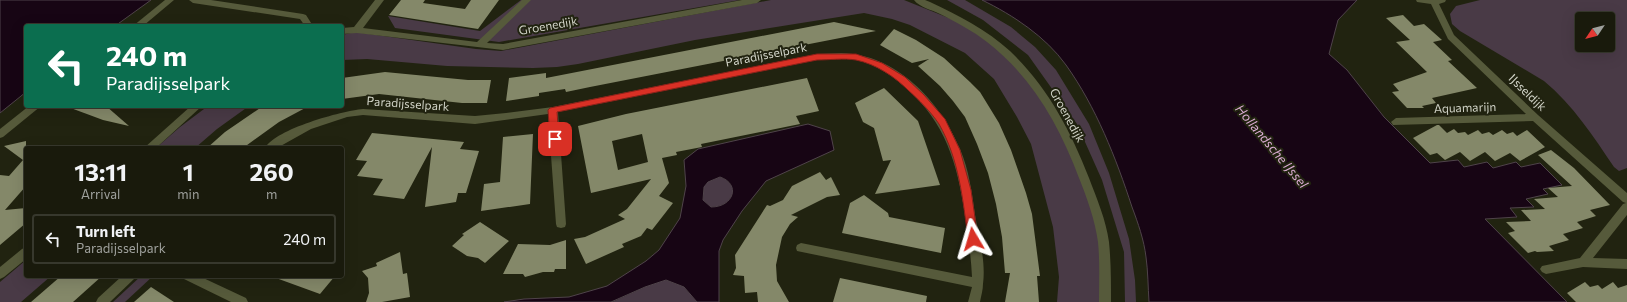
<!DOCTYPE html>
<style>
body{margin:0;font-family:Commissioner,sans-serif;background:#26271a;color:#f1f3f6;height:100vh;display:flex;flex-direction:column;font-size:15px;white-space:nowrap}
*{box-sizing:border-box;margin:0}
p{font-size:13px;color:#9fa19d}
.icon{flex:none;width:22px;height:22px;fill:none;stroke:currentColor;stroke-width:2;stroke-linecap:round;stroke-linejoin:round}
.map{position:relative;flex:1;overflow:hidden}
.sheet{position:absolute;left:24px;top:146px;width:320px;height:132px;display:flex;flex-direction:column;background:#191a0c;border-radius:4px;box-shadow:0 4px 16px #0002,0 0 0 1px #37382d}
.sheet>*{flex:none}
.guide{position:absolute;left:24px;top:24px;width:320px;height:84px;border-radius:4px;box-shadow:0 4px 16px #0002,0 0 0 1px #37382d;background:#0b6e4f;color:#fff;overflow:hidden}
.needle{width:26px;rotate:235deg}
.controls{position:absolute;left:1575px;top:12px;display:grid;gap:8px}
.controls a{display:grid;place-items:center;width:40px;height:40px;border-radius:4px;background:#191a0c;box-shadow:0 4px 16px #0002,0 0 0 1px #37382d;font-size:20px}
.pin{position:absolute;display:grid;place-items:center;width:34px;height:34px;color:#fff;margin:-17px;border-radius:8px;box-shadow:0 2px 6px #0006}
.me{position:absolute;width:44px;margin:-22px;rotate:353deg;stroke-linejoin:round;filter:drop-shadow(0 0 3px #0008)}
.turn{display:flex;align-items:center;gap:14px;height:84px;padding:0 16px;font-size:18px}
.turn .icon{width:52px;height:52px;stroke-width:2.5}
.turn b{display:block;font-size:28px;line-height:34px}
.eta{display:flex;justify-content:space-evenly;align-items:center;height:68px;text-align:center}
.eta b{font-size:24px;font-weight:700;line-height:28px}
ul{padding:0;list-style:none}
li{display:flex;align-items:center;gap:12px;height:50px;margin:0 8px 6px;padding:0 8px;border:2px solid #37382d;border-radius:4px}
li div{flex:1}
li b{display:block;font-size:15px}
li em{font-style:normal}
.map>svg:first-child{display:block}
.green{fill:#493a46;fill-rule:evenodd}
.water{fill:#170514;stroke:#4f434a;fill-rule:evenodd}
.building{fill:#848869;fill-rule:evenodd}
.lines{fill:none;stroke-linecap:round;stroke-linejoin:round}
.minor{fill:#565a3b;fill-rule:evenodd}
.route{fill:#d93025;stroke:#8d1f18}
.labels{text-anchor:middle;dominant-baseline:central;stroke-width:4;stroke-linejoin:round;paint-order:stroke}
.street-label{font-size:12px;fill:#d2d4c8;stroke:#212310}
.water-label{font-size:13px;font-style:italic;fill:#dcadd4;stroke:#212310}
</style>
<div class="map">
<svg width="1627" height="302" viewBox="0 0 1627 302">
<rect width="100%" height="100%" fill="#212310"/>
<g class="green">
<polygon points="521,0 740,0 499,42 395,28 388,16 480,31"/>
<polygon points="771,0 904,0 961,23 1002,51 1042,91 1103,229 1108,302 1057,302 1059,277 1053,227 1031,144 1017,117 994,79 965,53 910,25 892,19 864,13 695,40 578,64 557,67 533,68 447,66 367,59 342,60 342,35 355,32 476,49 501,51"/>
<polygon points="947,0 965,0 1011,27 1035,47 1056,70 1089,124 1109,173 1129,239 1135,280 1136,302 1125,302 1124,252 1102,180 1077,124 1028,55 983,20"/>
<path d="M 1480,0 L 1627,0 L 1627,168 L 1619,171 L 1614,167 C 1593,136 1573,105 1544,81 L 1460,31 L 1452,24 L 1450,14 L 1456,6 ZM 1582,19 L 1608,19 L 1608,45 L 1582,45 Z"/>
<polygon points="208,106 249,106 217,129 195,148 156,148 180,127"/>
<path d="M 720,177 C 741,184 734,207 711,207 L 703,200 L 704,186 L 708,182 Z"/>
<polygon points="26,260 26,276 51,276 21,302 0,302 0,282"/>
<polygon points="141,276 153,276 125,302 113,302"/>
<polygon points="666,280 684,287 697,302 612,302 645,287"/>
</g>
<g class="water">
<polygon points="0,0 151,0 115,26 26,26 26,92 0,113"/>
<path d="M 982,0 L 1357,0 L 1338,20 L 1329,54 L 1347,70 L 1384,117 L 1430,163 L 1458,160 L 1464,167 L 1487,162 L 1493,168 L 1516,162 L 1521,167 L 1540,163 L 1562,185 L 1543,189 L 1548,194 L 1526,199 L 1534,207 L 1510,208 L 1517,217 L 1485,219 L 1567,302 L 1149,302 C 1148,287 1148,271 1146,257 C 1144,240 1138,223 1132,207 C 1116,158 1096,107 1066,65 C 1046,37 1013,15 982,0 Z"/>
<path d="M 808,124 L 830,131 L 834,150 L 766,181 L 742,211 L 723,240 L 719,251 L 719,302 L 697,302 L 684,287 L 666,280 L 645,287 L 611,302 L 504,302 L 524,299 L 569,297 L 607,286 L 646,261 L 659,250 L 680,218 L 686,186 L 684,160 L 698,149 ZM 720,177 C 741,184 734,207 711,207 L 703,200 L 704,187 L 708,182 Z"/>
</g>
<g class="building">
<polygon points="401,0 425,0 423,3 465,9 471,0 499,0 478,29 389,15"/>
<polygon points="1403,15 1414,26 1424,24 1442,40 1433,42 1452,60 1448,61 1477,88 1432,98 1436,103 1422,106 1424,108 1407,108 1392,92 1399,91 1393,84 1427,72 1396,42 1410,40 1386,18"/>
<polygon points="834,22 876,31 590,87 566,92 565,89 539,93 539,96 506,101 509,78 546,73 546,78"/>
<polygon points="894,29 916,40 944,58 970,82 980,92 999,123 1011,150 1026,193 1032,214 1040,276 1037,276 1039,302 1005,302 1010,273 1005,273 1002,237 996,204 988,173 977,144 965,117 953,101 940,86 918,66 929,59 912,63 880,45"/>
<polygon points="385,72 468,80 491,80 487,103 462,103 379,94 342,99 342,78"/>
<path d="M 807,78 L 819,111 L 796,116 L 800,124 L 701,144 L 702,147 L 676,152 L 677,155 L 662,158 L 669,183 L 659,196 L 673,203 L 652,230 L 647,228 L 641,236 L 622,244 L 624,247 L 586,264 L 574,239 L 585,237 L 625,219 L 618,215 L 627,209 L 651,179 L 591,193 L 578,126 L 626,114 ZM 642,134 L 648,162 L 618,170 L 612,141 Z"/>
<polygon points="884,88 918,121 940,185 875,194 891,160 883,161 874,128 863,122 855,103"/>
<polygon points="68,106 106,106 129,126 103,120 68,107"/>
<polygon points="263,106 309,106 279,122 243,148 207,148 225,132"/>
<polygon points="1437,125 1439,125 1447,133 1454,129 1458,133 1465,132 1468,135 1478,130 1482,134 1489,132 1493,135 1502,130 1507,134 1513,132 1517,136 1527,130 1545,147 1520,161 1510,153 1495,161 1485,152 1470,161 1460,152 1445,160 1437,153 1430,155 1413,138"/>
<polygon points="372,133 464,142 460,149 479,151 466,193 458,193 456,202 425,207 432,147 404,199 373,195 383,179 357,176 367,161 356,160"/>
<polygon points="533,134 530,204 481,211 484,184 500,182 503,137"/>
<polygon points="26,141 26,186 5,210 26,208 26,223 0,245 0,175 9,176 23,160 4,146"/>
<polygon points="1551,150 1574,168 1610,205 1590,210 1596,216 1577,222 1583,228 1563,234 1569,240 1549,246 1554,251 1537,252 1535,251 1528,253 1508,233 1515,231 1506,222 1531,221 1521,210 1545,209 1534,199 1558,197 1548,188 1572,186 1538,155"/>
<polygon points="820,172 826,180 831,177 840,195 827,197 791,215 798,217 790,224 782,237 776,265 777,281 789,302 758,302 757,292 745,293 744,276 733,275 736,268 735,255 767,205 770,206 783,200 792,186"/>
<polygon points="864,195 888,213 889,217 945,228 941,253 842,233 850,203"/>
<polygon points="480,222 509,241 485,263 478,258 467,256 452,246 464,235 462,234"/>
<polygon points="566,240 566,269 555,269 554,272 543,272 525,277 523,274 503,274 518,244 550,245"/>
<polygon points="400,252 403,274 407,273 410,297 382,302 366,302 369,293 368,278 362,271 377,266 376,263"/>
<polygon points="61,276 102,276 73,302 31,302"/>
<polygon points="276,276 335,276 320,294 276,278"/>
<polygon points="840,278 927,296 926,302 833,302"/>
<polygon points="1585,282 1590,287 1598,285 1602,289 1613,282 1618,288 1627,285 1627,302 1576,302 1567,293"/>
<polygon points="151,287 174,302 134,302"/>
</g>
<g class="lines">
<g class="minor">
<polygon points="165,0 174,0 143,26 133,26"/>
<polygon points="189,0 211,0 303,14 306,15 313,26 305,26 300,19 193,3"/>
<polygon points="375,0 384,0 363,28 477,42 522,0 531,0 487,43 503,44 742,0 761,0 757,3 503,50 357,33 342,34 342,28 354,27"/>
<path d="M 914,0 L 925,0 L 930,2 C 958,15 987,30 1010,51 C 1047,86 1071,131 1089,178 C 1097,199 1106,220 1109,242 C 1111,262 1111,282 1111,302 L 1099,302 C 1099,282 1100,262 1098,242 C 1095,220 1087,198 1079,178 C 1059,125 1032,77 987,42 C 973,31 956,22 940,14 C 932,10 919,7 914,0 Z"/>
<polygon points="1416,0 1446,0 1445,2 1439,4 1454,35 1538,115 1627,193 1627,215 1593,258 1627,259 1627,269 1583,267 1546,274 1542,272 1540,269 1542,266 1580,258 1623,204 1626,203 1623,202 1533,121 1393,125 1391,122 1396,118 1526,114 1448,39 1431,4 1417,2"/>
<path d="M 841,53 C 896,54 940,101 960,149 C 969,170 972,193 975,215 C 979,236 986,262 983,284 C 983,290 981,296 980,302 L 968,302 L 972,287 L 797,251 L 796,248 L 797,245 L 801,243 L 972,277 C 971,256 968,235 965,214 C 957,163 946,123 906,88 C 892,75 875,64 856,60 C 844,57 830,59 817,60 L 558,112 L 566,224 L 565,227 L 561,228 L 557,227 L 556,224 L 548,114 L 475,124 L 363,115 L 347,117 L 311,129 L 277,148 L 265,148 C 276,129 341,111 363,109 L 475,116 L 506,113 L 553,107 L 817,54 Z"/>
<polygon points="29,106 41,106 3,137 0,138 0,129"/>
<polygon points="191,106 202,106 156,148 144,148"/>
<polygon points="26,247 26,259 4,277 0,279 0,267 22,249"/>
<polygon points="122,276 136,276 134,279 110,302 96,302 98,298"/>
<polygon points="182,276 199,276 246,298 248,302 231,302 184,279"/>
</g>
</g>
<path class="route" d="M 817,54 L 856,54 L 882,63 L 905,77 L 924,95 L 945,119 L 960,150 L 971,190 L 978,239 L 977,242 L 970,242 L 968,239 C 963,200 959,159 939,124 C 931,112 919,100 908,90 C 895,77 876,64 856,60 C 844,58 829,60 817,60 L 557,112 L 559,139 L 555,142 L 550,139 L 548,110 L 550,108 Z"/>
<g class="labels">
<g class="street-label">
<text transform="translate(548 25) rotate(-10)">Groenedijk</text>
<text transform="translate(766 54) rotate(-11)">Paradijsselpark</text>
<text transform="translate(1528 92) rotate(44)">IJsseldijk</text>
<text transform="translate(408 103) rotate(4)">Paradijsselpark</text>
<text transform="translate(1465 107) rotate(-2)">Aquamarijn</text>
<text transform="translate(1068 115) rotate(61)">Groenedijk</text>
</g>
<g class="water-label">
<text transform="translate(1272 146) rotate(50)">Hollandsche IJssel</text>
</g>
</g>
</svg>
<div class="controls">
<a><svg class="needle" viewBox="-14 -14 28 28"><path d="M0-13l5 13h-10z" fill="#e53935"/><path d="M0 13l5-13h-10z" fill="#9fa19d"/></svg></a>
</div>
<div class="pin" style="left:555px;top:139px;background:#d93025"><svg class="icon" aria-label="arrive" viewBox="0 0 24 24"><path d="M6 21V4h12l-3 4 3 4H6"/></svg></div>
<svg class="me" style="left:973px;top:239px" viewBox="-20 -20 40 40"><path d="M0-17L14 15 0 8-14 15z" fill="#d93025" stroke="#fff" stroke-width="4"/></svg>
<div class="guide">
<div class="turn"><svg class="icon" aria-label="left" viewBox="0 0 24 24"><path d="M17 20v-9H6M10 6l-5 5 5 5"/></svg><div><b>240 m</b>Paradijsselpark</div></div>
</div>
<section class="sheet">
<div class="eta">
<div><b>13:11</b><p>Arrival</p></div>
<div><b>1</b><p>min</p></div>
<div><b>260</b><p>m</p></div>
</div>
<ul>
<li><svg class="icon" aria-label="left" viewBox="0 0 24 24"><path d="M17 20v-9H6M10 6l-5 5 5 5"/></svg><div><b>Turn left</b><p>Paradijsselpark</p></div><em>240 m</em></li>
</ul>
</section>
</div>
